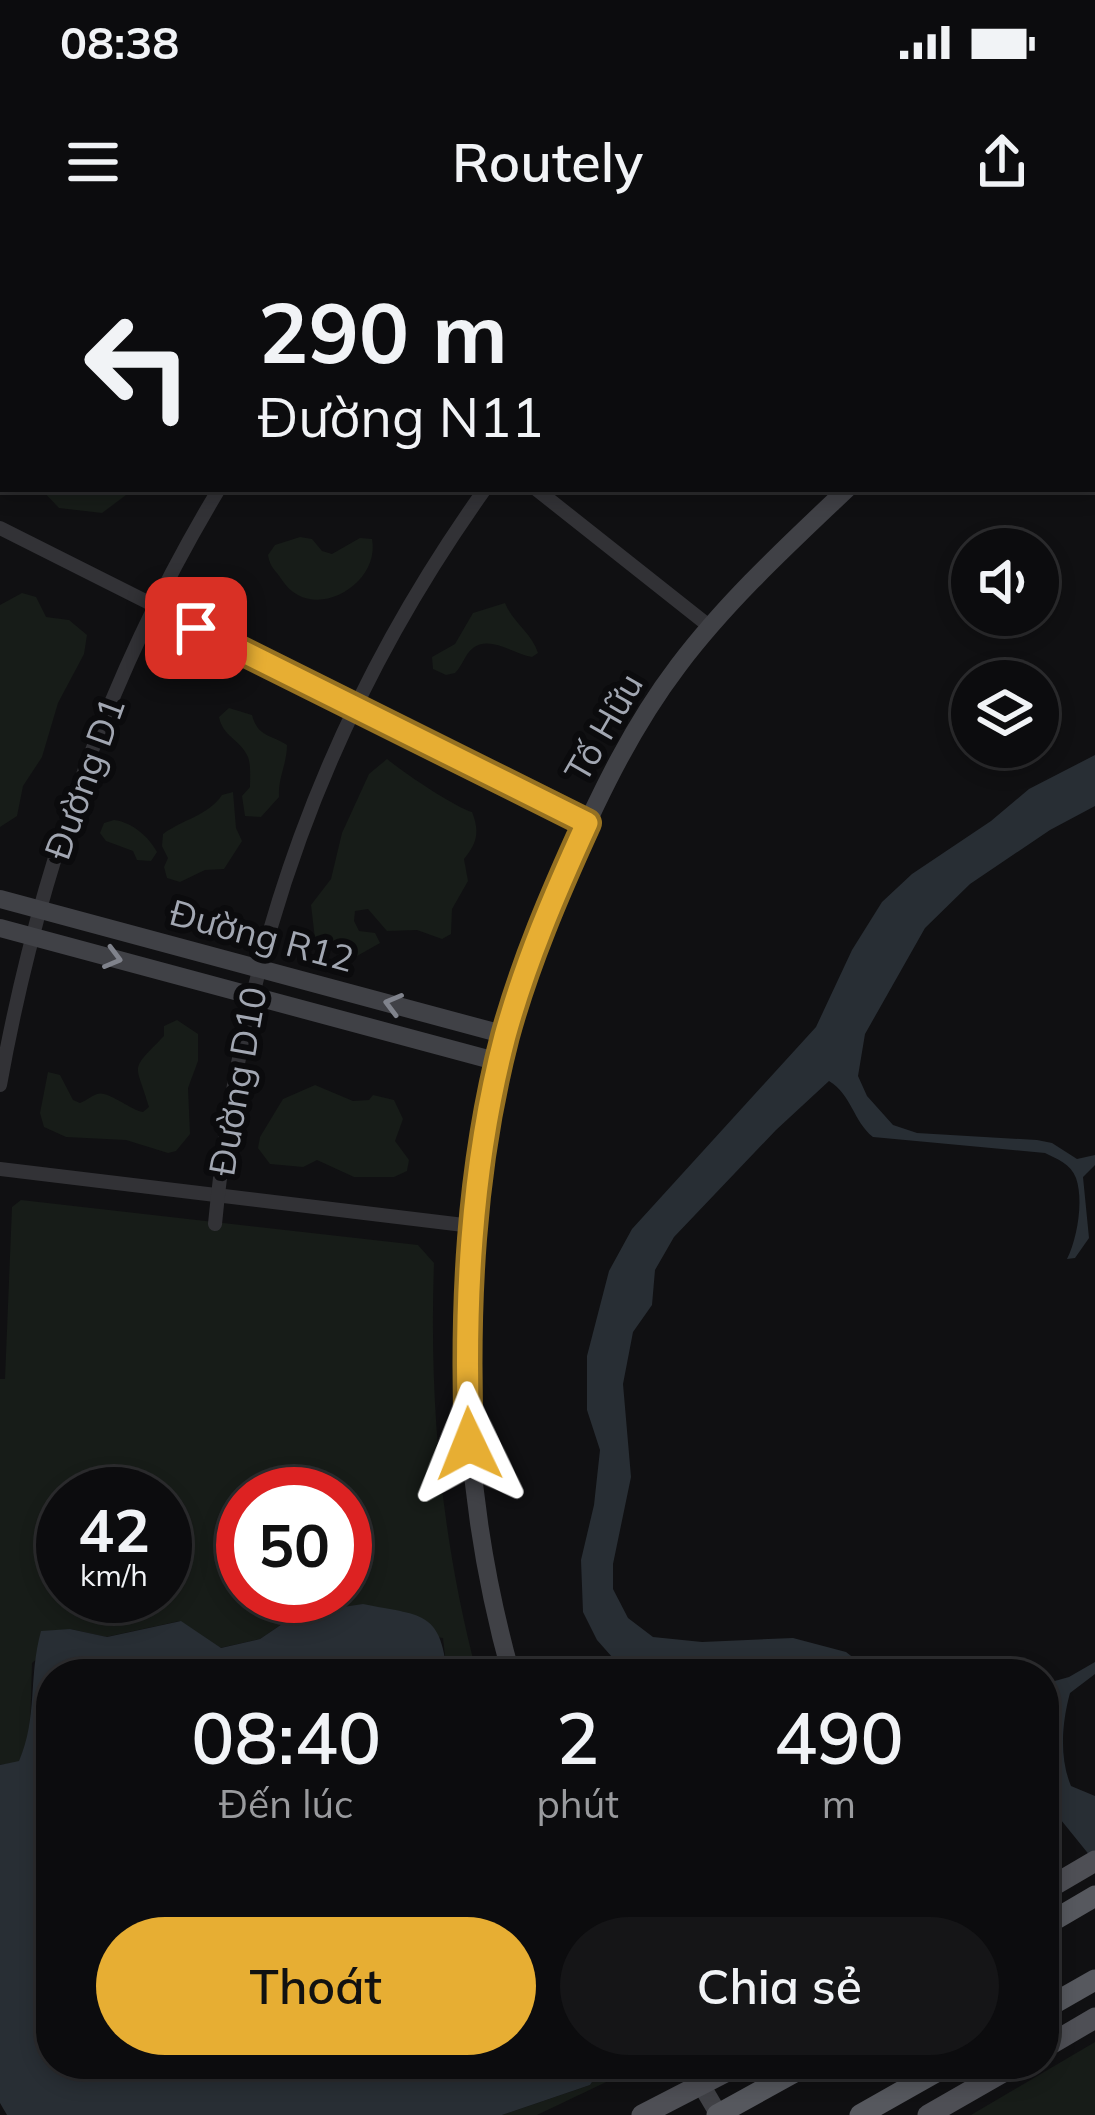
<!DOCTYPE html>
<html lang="vi">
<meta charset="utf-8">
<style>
body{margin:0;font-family:Mulish,sans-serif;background:#151517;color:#f1f3f6;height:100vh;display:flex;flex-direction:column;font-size:45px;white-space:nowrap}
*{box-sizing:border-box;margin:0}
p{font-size:39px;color:#9a9b9e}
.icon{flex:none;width:66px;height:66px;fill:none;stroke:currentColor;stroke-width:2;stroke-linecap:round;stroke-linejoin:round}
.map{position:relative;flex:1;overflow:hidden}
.drawer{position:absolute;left:36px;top:1419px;width:1023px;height:420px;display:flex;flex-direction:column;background:#0c0c0e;border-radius:48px;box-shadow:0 6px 18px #0003,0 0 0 3px #2c2c2e}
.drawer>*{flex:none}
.banner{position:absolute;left:0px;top:0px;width:1095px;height:252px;box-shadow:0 6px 18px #0003,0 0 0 3px #2c2c2e;background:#0c0c0e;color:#f1f3f6;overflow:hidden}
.buttons{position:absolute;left:951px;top:288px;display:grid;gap:24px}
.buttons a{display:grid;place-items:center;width:108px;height:108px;border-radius:50%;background:#0c0c0e;box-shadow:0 6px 18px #0003,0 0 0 3px #2c2c2e;font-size:60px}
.speed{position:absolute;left:36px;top:1227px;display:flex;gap:24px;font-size:60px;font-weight:700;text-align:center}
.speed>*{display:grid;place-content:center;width:156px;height:156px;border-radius:50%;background:#0c0c0e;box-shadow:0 6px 18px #0003,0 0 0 3px #2c2c2e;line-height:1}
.speed small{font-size:30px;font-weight:400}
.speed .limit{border:18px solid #d22;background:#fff;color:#111}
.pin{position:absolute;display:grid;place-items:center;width:102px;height:102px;color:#fff;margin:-51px;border-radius:24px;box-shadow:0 6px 18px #0006}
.me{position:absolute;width:132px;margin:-66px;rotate:358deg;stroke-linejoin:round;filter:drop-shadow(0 0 9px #0008)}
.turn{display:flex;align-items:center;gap:42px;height:252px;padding:0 60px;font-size:54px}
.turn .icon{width:156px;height:156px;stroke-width:2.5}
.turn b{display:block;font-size:84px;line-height:102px}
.eta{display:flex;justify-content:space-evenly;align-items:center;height:204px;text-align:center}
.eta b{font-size:72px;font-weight:600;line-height:84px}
.primary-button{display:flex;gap:24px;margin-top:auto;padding:24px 60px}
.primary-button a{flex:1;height:138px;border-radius:72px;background:#e7ae33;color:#111;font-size:48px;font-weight:600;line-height:138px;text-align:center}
.primary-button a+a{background:#151517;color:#f1f3f6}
.status{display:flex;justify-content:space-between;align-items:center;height:84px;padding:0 60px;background:#0c0c0e;direction:ltr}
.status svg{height:33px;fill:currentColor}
header{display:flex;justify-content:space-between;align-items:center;height:156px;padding:0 60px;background:#0c0c0e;font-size:54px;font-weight:600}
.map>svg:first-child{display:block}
.green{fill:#171c18;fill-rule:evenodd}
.water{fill:#282e34}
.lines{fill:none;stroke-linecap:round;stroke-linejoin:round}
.path{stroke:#38393d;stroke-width:3;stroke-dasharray:6 9;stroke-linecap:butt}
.minor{stroke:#323236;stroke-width:14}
.tertiary{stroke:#323236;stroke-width:16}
.secondary{stroke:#404146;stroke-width:18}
.primary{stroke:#4e4f55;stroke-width:21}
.trunk{stroke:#56585e;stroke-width:21}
.oneway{stroke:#80838c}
.route-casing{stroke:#967121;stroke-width:30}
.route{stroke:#e7ae33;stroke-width:21}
.labels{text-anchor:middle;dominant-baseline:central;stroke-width:12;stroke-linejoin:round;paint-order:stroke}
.street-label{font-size:36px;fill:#a2a7b2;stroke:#0b0b0d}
</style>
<div class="status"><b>08:38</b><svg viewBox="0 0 49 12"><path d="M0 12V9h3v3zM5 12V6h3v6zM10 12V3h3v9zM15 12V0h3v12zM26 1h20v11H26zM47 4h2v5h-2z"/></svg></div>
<header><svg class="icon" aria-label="menu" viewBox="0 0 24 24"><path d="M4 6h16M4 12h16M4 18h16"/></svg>Routely<svg class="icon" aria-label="share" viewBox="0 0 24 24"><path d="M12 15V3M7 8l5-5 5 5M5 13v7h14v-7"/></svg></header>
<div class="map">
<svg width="1095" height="1875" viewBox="0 0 1095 1875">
<rect width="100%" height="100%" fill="#101012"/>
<g class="green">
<polygon points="41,249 134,249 102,273 59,268"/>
<path d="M 300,297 L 312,299 L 322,311 L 332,314 L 360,298 L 372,299 C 381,345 311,385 282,340 C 275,329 270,328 268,315 L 275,305 Z"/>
<polygon points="22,353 36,357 46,377 69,380 87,395 84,414 58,463 42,517 23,546 17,576 0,587 0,365"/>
<path d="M 505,363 C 513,383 532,393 538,413 L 532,417 C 514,414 490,395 473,408 C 465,414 463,425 455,433 L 446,435 L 433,429 L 432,417 L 455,404 L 473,373 Z"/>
<path d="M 229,468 L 252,475 C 258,497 270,494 287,505 C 287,524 278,537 279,557 L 261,577 L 245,576 L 242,556 L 250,547 C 250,538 251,525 248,517 C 240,499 223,497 219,477 Z"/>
<path d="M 387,519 C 401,531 456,568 472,572 C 480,592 477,603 464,619 L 468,641 L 452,669 L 451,694 L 442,699 L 417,690 L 387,691 L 368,669 L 355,671 L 354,681 L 359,691 L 375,693 L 380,703 L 357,716 L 315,699 L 311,665 L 331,639 L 342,593 L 369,534 Z"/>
<path d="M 233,552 L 236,588 L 242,601 L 224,629 L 205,630 L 180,642 L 167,638 L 164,627 L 168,618 L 162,606 L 163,594 C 183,579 208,576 222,555 Z"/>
<path d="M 114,580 C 132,582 149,597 157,612 L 151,621 L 137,620 L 133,611 L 106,601 L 100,593 L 104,583 Z"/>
<path d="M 177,780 L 198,794 L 198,821 L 188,848 L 190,894 L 176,911 L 168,913 L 126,900 L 66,897 L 44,887 L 40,873 L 48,832 L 60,835 L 73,860 L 80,863 C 86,861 91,856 97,854 C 108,850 130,870 143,872 L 149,867 C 136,821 128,833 164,796 L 164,786 Z"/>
<polygon points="315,845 353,861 369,860 373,855 394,860 403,879 395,901 409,920 407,931 394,937 354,937 317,920 303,927 270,924 258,908 260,897 283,859"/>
<path d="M 21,960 L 418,1005 L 434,1023 C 429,1163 441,1298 477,1434 L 447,1434 L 443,1398 L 297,1374 L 260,1399 L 220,1408 L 180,1381 L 106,1397 L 70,1389 L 32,1423 L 30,1493 L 19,1522 L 0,1525 L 0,1139 L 5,1139 L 12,967 ZM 63,1254 L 165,1254 L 165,1356 L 63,1356 ZM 243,1254 L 345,1254 L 345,1356 L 243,1356 Z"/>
<polygon points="1095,1802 1095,1875 971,1875"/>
<polygon points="604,1824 644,1824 537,1875 502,1875 590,1845"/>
</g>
<g class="water">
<path d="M 1095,515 L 1095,566 L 1050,590 L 970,644 L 925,688 L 865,794 L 858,836 L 867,856 L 893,885 L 917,893 L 1037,900 L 1052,903 L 1077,919 L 1095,915 L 1095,925 L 1083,937 L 1089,998 L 1075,1018 L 1067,1019 C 1077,999 1084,961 1076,938 C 1071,924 1057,919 1045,913 L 873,897 C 853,881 852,855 829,841 L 776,890 L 674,997 L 655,1030 L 652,1065 L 633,1092 L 623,1144 L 631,1237 L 613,1324 L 613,1349 L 628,1378 L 653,1397 L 702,1402 L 793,1398 L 846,1412 L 874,1434 L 652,1434 L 620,1426 L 597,1400 L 583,1372 L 581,1320 L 594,1265 L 600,1210 L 587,1170 L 587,1116 L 609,1031 L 632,989 L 816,787 L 852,710 L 882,662 L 912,634 L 991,581 L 1029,549 Z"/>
<path d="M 363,1364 C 420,1376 441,1369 447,1434 L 51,1434 L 51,1824 L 604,1824 L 590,1845 L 502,1875 L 7,1875 L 0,1863 L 0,1525 L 19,1521 C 38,1477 28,1438 41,1391 L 70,1389 L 107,1397 L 181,1381 L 221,1408 L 260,1399 L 297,1374 Z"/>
<path d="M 1095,1422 L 1095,1434 L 1070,1453 C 1062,1482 1059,1518 1071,1546 L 1095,1556 L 1095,1622 L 1044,1559 L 1044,1444 L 1069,1437 Z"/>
</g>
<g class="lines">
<g class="path">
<polyline points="134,0 136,3"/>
<polyline points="482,3 486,0"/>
</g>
<g class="minor">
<polyline points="224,0 228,3"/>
<polyline points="665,0 667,3"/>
<polyline points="921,0 924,3"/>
<polyline points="77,3 79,0"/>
<polyline points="716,3 720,0"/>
<polyline points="0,111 3,107"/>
<polyline points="536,249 709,386"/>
<polyline points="0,288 587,583"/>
<path d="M 0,845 C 38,634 108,433 219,249"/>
<polyline points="0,929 472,986"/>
<path d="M 215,984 C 241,711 326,472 485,249"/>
</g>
<g class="tertiary">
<polyline points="12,3 14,0"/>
<polyline points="48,3 50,0"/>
<polyline points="0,19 3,15"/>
<polyline points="0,70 3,66"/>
</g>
<g class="secondary">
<polyline points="1092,87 1095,85"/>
<polyline points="0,659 506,795"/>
<polyline points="0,688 499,822"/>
<path d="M 511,1434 C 435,1162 458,875 572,617 C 601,551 634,484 678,426 C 727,361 788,305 847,249"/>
<polyline points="689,1824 719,1875"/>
</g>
<g class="primary">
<polyline points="1044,1651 1095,1621"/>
<polyline points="1044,1808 1095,1778"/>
<polyline points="642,1875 741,1824"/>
<polyline points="928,1875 1017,1824"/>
</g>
<g class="trunk">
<polyline points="1044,1686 1095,1656"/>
<polyline points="1044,1769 1095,1740"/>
<polyline points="717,1875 809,1824"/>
<polyline points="860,1875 950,1824"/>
</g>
</g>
<defs><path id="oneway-chevron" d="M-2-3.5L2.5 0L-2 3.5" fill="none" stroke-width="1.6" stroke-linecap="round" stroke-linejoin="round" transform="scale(3)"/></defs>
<g class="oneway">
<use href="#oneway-chevron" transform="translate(113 718) rotate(15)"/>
<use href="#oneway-chevron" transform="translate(393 764) rotate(-165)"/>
</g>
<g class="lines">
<g class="route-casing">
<path id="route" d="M 196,388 L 587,583 C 555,653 525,723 505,796 C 470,930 464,1067 469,1204"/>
</g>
<use href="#route" class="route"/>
</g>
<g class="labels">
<g class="street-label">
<text transform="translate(603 487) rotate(-60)">Tố Hữu</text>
<text transform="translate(84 538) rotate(-70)">Đường D1</text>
<text transform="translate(262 695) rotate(15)">Đường R12</text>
<text transform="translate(237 841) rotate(-80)">Đường D10</text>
</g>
</g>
</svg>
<div class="buttons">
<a><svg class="icon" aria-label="sound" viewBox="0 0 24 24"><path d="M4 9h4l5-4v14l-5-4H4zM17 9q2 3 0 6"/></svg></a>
<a><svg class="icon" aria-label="layers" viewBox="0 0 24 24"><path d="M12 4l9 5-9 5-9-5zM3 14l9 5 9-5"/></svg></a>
</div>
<div class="speed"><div>42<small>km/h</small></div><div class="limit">50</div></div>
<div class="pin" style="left:196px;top:388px;background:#d93025"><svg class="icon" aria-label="arrive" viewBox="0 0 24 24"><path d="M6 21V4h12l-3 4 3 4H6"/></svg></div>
<svg class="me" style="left:469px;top:1204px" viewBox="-20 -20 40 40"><path d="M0-17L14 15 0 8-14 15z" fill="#e7ae33" stroke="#fff" stroke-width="4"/></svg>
<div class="banner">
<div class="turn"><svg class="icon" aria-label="left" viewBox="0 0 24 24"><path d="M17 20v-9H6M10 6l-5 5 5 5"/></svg><div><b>290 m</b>Đường N11</div></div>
</div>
<section class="drawer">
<div class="eta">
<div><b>08:40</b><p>Đến lúc</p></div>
<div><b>2</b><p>phút</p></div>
<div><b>490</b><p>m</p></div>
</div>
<div class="primary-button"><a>Thoát</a><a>Chia sẻ</a></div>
</section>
</div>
